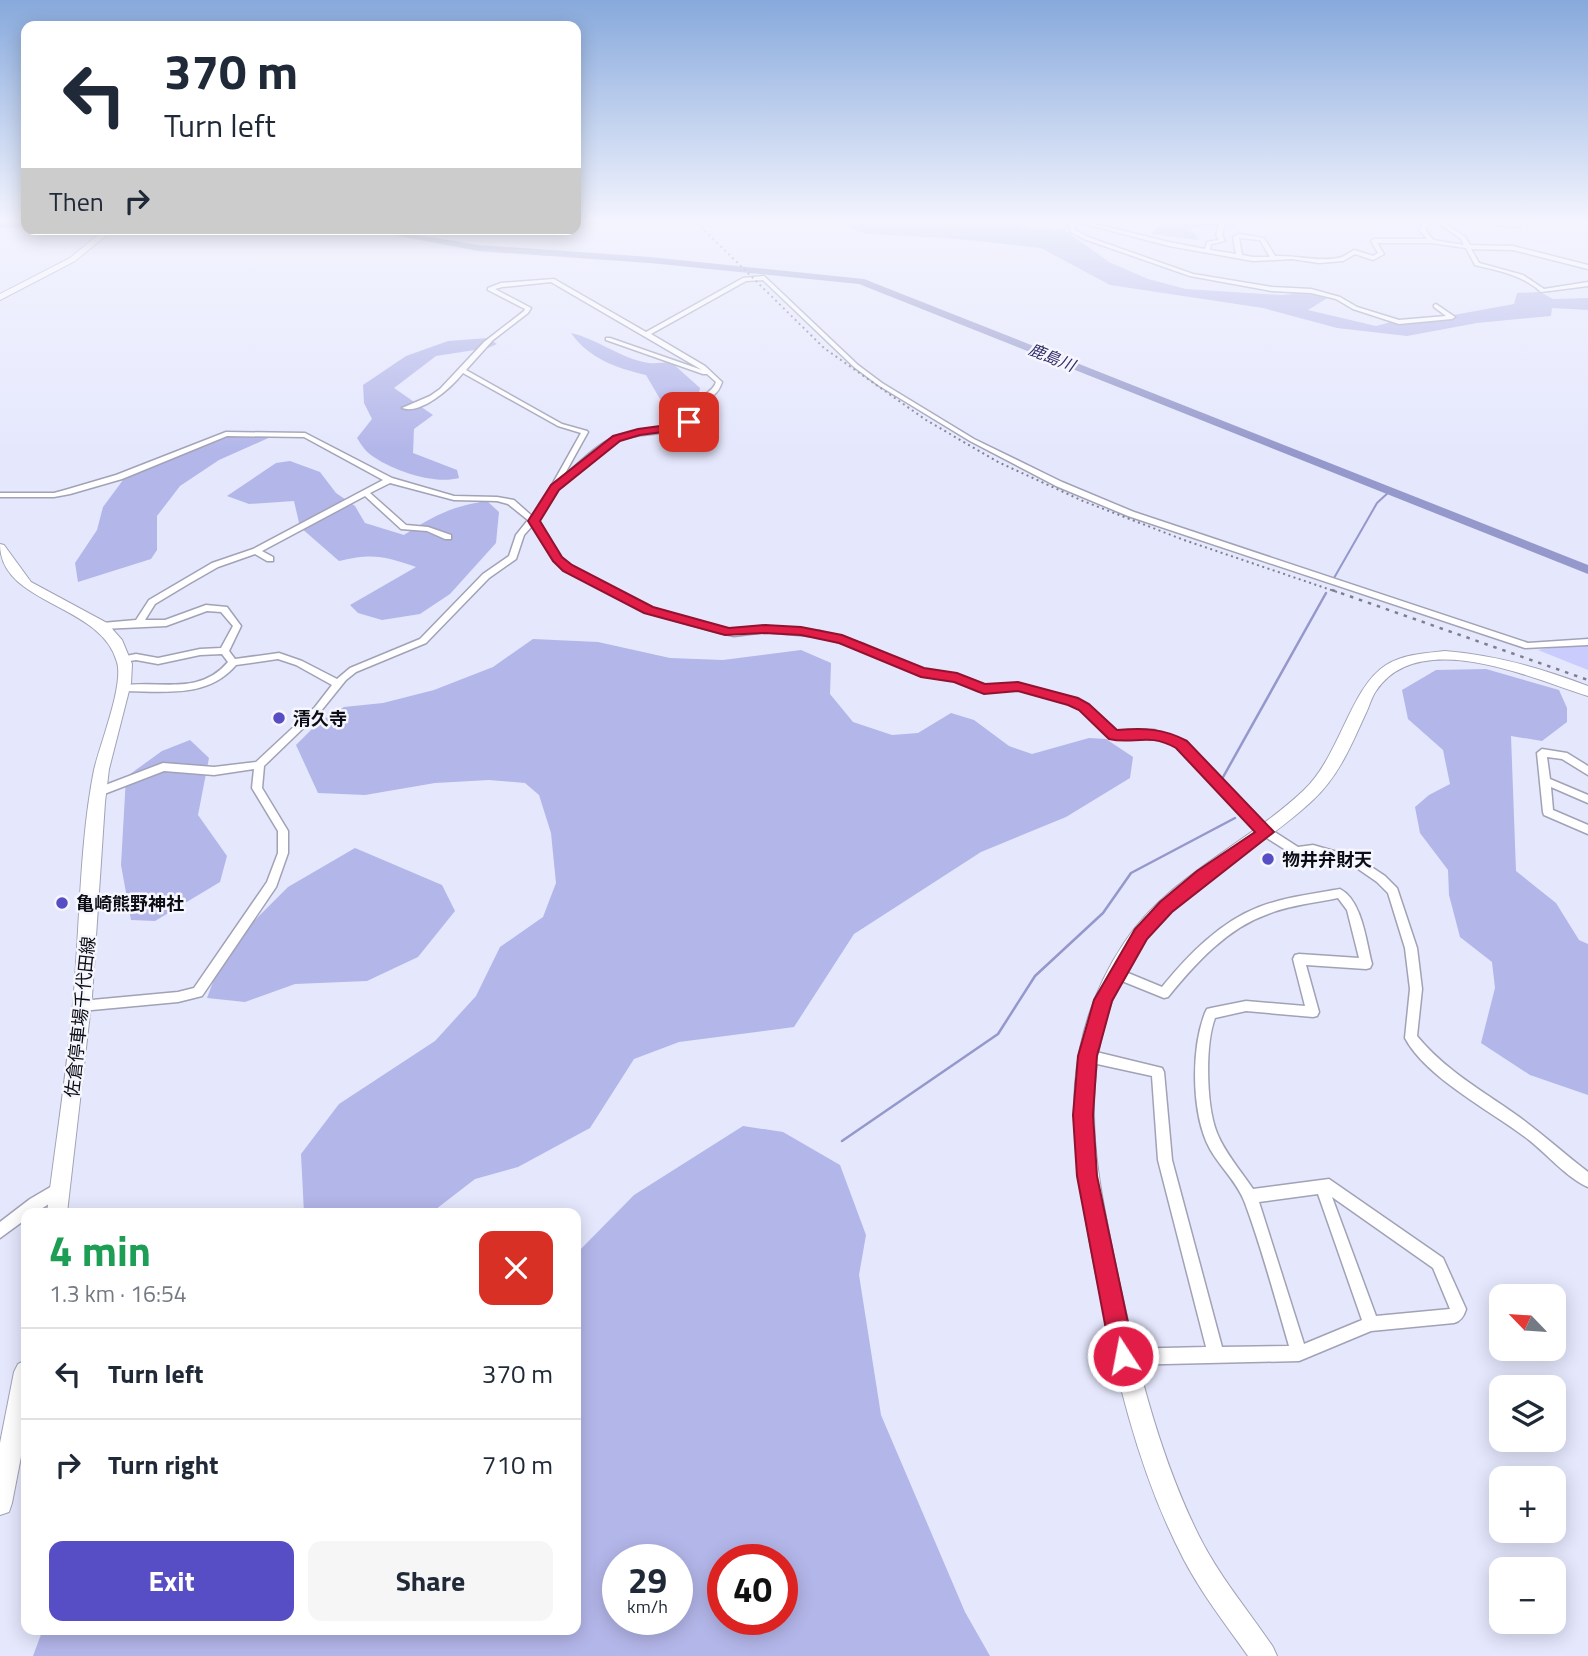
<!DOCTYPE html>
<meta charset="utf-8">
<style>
body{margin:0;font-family:"Titillium Web","Noto Sans JP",sans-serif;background:#f6f6f7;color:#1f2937;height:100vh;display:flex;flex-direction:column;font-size:26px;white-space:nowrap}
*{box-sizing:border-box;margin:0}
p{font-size:23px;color:#747a83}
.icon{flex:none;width:38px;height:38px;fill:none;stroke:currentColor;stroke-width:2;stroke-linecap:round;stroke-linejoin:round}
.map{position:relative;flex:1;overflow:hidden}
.panel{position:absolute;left:21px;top:1208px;width:560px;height:427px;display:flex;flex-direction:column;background:#fff;border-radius:14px;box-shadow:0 4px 18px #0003}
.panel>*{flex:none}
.top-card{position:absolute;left:21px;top:21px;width:560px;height:214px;border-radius:14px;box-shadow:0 4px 18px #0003;background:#fff;color:#1f2937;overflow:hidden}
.needle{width:46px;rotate:295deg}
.tools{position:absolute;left:1489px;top:1284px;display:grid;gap:14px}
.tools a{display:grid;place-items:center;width:77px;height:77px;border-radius:14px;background:#fff;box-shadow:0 4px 18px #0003;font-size:35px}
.speed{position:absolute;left:602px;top:1544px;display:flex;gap:14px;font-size:35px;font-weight:700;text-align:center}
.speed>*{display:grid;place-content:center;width:91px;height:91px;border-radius:50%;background:#fff;box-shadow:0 4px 18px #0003;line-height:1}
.speed small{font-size:18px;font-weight:400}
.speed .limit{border:10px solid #d22;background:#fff;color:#111}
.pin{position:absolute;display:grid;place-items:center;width:60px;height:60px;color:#fff;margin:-30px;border-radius:14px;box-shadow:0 4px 10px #0006}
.me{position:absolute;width:77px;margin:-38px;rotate:349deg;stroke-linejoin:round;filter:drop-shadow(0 0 5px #0008)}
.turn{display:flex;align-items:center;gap:24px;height:147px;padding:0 28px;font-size:32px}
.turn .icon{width:91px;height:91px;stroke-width:2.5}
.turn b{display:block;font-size:49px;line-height:60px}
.then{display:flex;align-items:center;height:66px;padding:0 28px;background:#0003;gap:14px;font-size:26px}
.round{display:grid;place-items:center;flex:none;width:74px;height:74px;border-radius:14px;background:#f6f6f7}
.headline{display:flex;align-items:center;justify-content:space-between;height:119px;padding:0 28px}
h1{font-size:42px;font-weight:700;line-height:52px;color:#1e9e55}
.action{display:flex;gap:14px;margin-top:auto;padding:14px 28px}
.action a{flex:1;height:80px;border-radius:14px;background:#574dc5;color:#fff;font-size:28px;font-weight:700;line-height:80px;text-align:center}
.action a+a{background:#f6f6f7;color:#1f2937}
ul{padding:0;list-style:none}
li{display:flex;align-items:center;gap:21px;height:91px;padding:0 28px;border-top:2px solid #e0e1e3}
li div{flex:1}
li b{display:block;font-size:26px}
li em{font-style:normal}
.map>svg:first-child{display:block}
.green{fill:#c9ccfc}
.forest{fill:#b3b6e9;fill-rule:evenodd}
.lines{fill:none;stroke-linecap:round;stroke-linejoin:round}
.stream-far1{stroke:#9598ca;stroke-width:2}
.stream{stroke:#9598ca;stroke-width:2.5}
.river{fill:#9598ca;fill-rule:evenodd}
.street-casing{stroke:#a1a2b6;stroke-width:3}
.secondary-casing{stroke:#a1a2b6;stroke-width:2}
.street{fill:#fff;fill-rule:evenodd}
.secondary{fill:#fff;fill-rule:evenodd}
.rail-far1{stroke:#7e7f8e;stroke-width:2;stroke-dasharray:2 3.5;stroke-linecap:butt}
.rail{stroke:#7e7f8e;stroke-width:2.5;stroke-dasharray:3.5 6;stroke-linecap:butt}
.route{fill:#e11d48;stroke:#92132f;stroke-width:2}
.poi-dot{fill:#574dc5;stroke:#f5f6fe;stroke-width:2.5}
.labels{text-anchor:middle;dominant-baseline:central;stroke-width:5;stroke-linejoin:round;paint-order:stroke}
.far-water-label{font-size:16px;font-style:italic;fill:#2f2b68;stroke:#f5f6fe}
.poi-label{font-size:18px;font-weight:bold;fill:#0d0e15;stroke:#f5f6fe;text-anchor:start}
.street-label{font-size:18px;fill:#0d0e15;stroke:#f5f6fe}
</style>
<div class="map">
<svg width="1588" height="1656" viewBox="0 0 1588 1656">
<rect width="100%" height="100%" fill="#e5e7fd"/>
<polygon class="green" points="1569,644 1588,644 1588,670 1538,650"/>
<g class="forest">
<polygon points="827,219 1007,219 1025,228 1063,229 1109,262 1148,279 1186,289 1282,295 1301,293 1329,297 1308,310 1376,326 1402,319 1437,318 1514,304 1517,293 1540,292 1553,299 1588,298 1588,310 1552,308 1551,316 1477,323 1407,336 1337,328 1263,308 1110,285 1041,248 947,238 866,234"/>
<polygon points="1178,219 1224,219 1237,226 1190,228 1199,240 1151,234 1161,223"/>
<path d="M 571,333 C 598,339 621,359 649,363 C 656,364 664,362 671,362 L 700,388 L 698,396 L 679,404 L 660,399 L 646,375 C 617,368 589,359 571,333 Z"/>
<path d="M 488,338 L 497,344 L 488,348 L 436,356 L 394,388 L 433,415 L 414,429 L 413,453 L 457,470 L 459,478 C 434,485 391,470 371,455 C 365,451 361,444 357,438 L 372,419 L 364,403 L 363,385 L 406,356 L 448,341 Z"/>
<polygon points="275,435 219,460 180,486 157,516 157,550 151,559 78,582 75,563 97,530 103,507 126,476 223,436"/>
<path d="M 290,461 L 320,472 L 336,493 L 355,506 L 365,523 L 404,535 C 433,516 452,506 487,501 L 499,512 L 496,543 L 450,594 L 420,614 L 382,620 L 358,613 L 350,605 L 416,567 C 384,556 373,553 339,561 L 300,527 L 294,501 L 249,504 L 227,496 L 276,463 Z"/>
<polygon points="533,639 598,642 670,658 723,660 801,650 831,663 830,694 853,722 892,735 918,733 951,713 974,720 1009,746 1032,754 1089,738 1106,739 1133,757 1130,778 1066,817 981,852 854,934 794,1027 679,1042 634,1059 590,1128 518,1167 475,1179 431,1213 304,1213 301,1154 339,1104 435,1041 476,996 500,947 543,917 556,883 551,833 539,795 525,783 489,780 435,783 365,795 318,793 296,745 318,723 344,707 383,703 434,690 493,667"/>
<polygon points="1486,669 1559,690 1567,708 1567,722 1542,741 1511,736 1516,871 1556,903 1579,940 1588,944 1588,1095 1530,1075 1481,1043 1495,988 1492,962 1460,937 1449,895 1448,870 1420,833 1415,807 1429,795 1450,784 1443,750 1408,719 1402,690 1436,670"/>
<polygon points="190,740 209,758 198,815 227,856 220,882 155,921 131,920 121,865 126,777 162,751"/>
<polygon points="355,848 442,885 455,911 418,957 367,981 295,984 245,1002 207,998 225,950 288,887"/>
<path d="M 743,1126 L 783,1132 L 840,1165 L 866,1235 L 859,1275 L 881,1415 L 965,1612 L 990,1656 L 33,1656 L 43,1629 L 576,1629 L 576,1254 L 634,1195 ZM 618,1559 L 677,1559 L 677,1619 L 618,1619 ZM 782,1559 L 782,1619 L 723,1619 L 723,1559 Z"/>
</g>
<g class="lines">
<polyline class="stream-far1" points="1334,578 1377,503 1390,491"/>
<g class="stream">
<polyline points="1222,779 1326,593"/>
<polyline points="842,1141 998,1034 1035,976 1103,913 1131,873 1235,818"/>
</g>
<g class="river">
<polygon points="0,222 26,222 26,227 0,228"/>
<polygon points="362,229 383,229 478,245 650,257 864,279 1588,565 1588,574 859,284 650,263 478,251"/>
</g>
<g class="street-casing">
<g id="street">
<path d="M 1067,219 L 1074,219 L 1169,242 L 1205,249 L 1207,242 L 1219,240 L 1216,235 L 1221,219 L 1226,219 L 1222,235 L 1225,241 L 1211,244 L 1210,250 L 1236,254 L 1233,237 L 1239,234 L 1264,238 L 1275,256 C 1296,255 1318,262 1338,258 C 1344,257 1349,253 1354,250 L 1373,256 L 1378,253 L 1371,241 L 1374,239 L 1427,239 L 1419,229 L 1428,219 L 1433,219 L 1425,229 L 1433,240 L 1464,245 L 1461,239 L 1433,219 L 1439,219 L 1465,237 L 1470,245 L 1513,246 L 1588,265 L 1588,269 L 1513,250 L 1471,249 L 1479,263 L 1523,275 L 1544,289 L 1588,282 L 1588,286 L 1541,292 C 1523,275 1499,271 1475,265 L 1466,248 L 1431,243 L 1377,243 L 1384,254 L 1373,260 L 1355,254 L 1343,261 L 1319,263 L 1292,259 L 1253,261 L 1169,246 L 1074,221 L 1075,230 L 1088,237 L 1193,274 L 1272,287 L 1311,289 L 1340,297 L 1357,307 L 1399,320 L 1446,316 L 1434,307 L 1434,305 L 1436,304 L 1455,317 L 1452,319 L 1399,324 L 1353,309 L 1336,299 L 1311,293 L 1272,291 L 1190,276 L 1084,239 L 1071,232 ZM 1239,238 L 1260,240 L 1270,257 L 1253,257 L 1242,255 Z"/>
<polygon points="1488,221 1517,223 1520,225 1517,227 1486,224"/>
<path d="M 764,276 L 858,365 L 882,383 L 974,439 L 1062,482 L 1134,512 L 1528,643 L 1588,639 L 1588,645 L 1525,648 L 1128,516 L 1056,486 L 970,441 L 878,385 L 854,367 L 763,280 L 746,281 L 651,334 L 705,366 L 722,382 C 717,397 712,393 707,403 C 705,406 705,410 703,413 C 685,440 643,429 617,441 C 596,451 580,470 563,486 L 559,486 L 546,509 L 537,520 L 560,558 L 570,566 L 651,608 L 723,628 L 734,630 L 765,626 L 820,631 L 864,644 L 923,670 L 957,675 L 979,685 L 1018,684 L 1076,699 L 1087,705 L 1116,731 L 1154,730 L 1184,742 L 1270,829 L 1298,847 L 1313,845 L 1358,858 L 1385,876 L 1397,888 L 1417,948 L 1422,989 L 1417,1036 C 1444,1069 1481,1090 1515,1114 C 1541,1132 1563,1153 1588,1172 L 1588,1187 C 1567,1178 1547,1154 1529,1140 C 1493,1112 1426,1078 1405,1038 L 1410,989 L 1405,948 L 1388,893 L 1377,882 L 1351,864 L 1313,853 L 1296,855 L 1292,854 L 1262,835 L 1178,746 L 1153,736 L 1111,737 L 1081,709 L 1070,703 L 1018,690 L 978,691 L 955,681 L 921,676 L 858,648 L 820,637 L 765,632 L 734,636 L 720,633 L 645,612 L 564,570 L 554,561 L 533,525 L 524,535 L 516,559 L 489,578 L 426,643 L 356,672 L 346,680 L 321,711 L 264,766 L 262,788 L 288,831 L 288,853 L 276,887 L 202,996 L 178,1002 L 81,1011 L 77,1010 L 75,1006 L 77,1002 L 81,1001 L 178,992 L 194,988 L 267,882 L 278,853 L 278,831 L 252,788 L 254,769 L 214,775 L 164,771 L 99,796 L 95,795 L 94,792 L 95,789 L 163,763 L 214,767 L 256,762 L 315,707 L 332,685 L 296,665 L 278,659 L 236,665 C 207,699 163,691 123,691 L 118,688 L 120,686 C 159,679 198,697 228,662 L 222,654 L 200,655 L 158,664 L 136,660 L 124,662 L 120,659 L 121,657 L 136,654 L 158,658 L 200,649 L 221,648 L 233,626 L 221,612 L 207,611 L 166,626 L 102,629 L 98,626 L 102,623 L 136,620 L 149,600 L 212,563 L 253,549 L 383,480 L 304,437 L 227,436 L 122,479 L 70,494 L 54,497 L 0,497 L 0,493 L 54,493 L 65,490 L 116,475 L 226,432 L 305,433 L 392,478 L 454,496 L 497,497 L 514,500 L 532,516 L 539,508 L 581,433 L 558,426 L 463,373 C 451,388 421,415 402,408 L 430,396 L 440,389 L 484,342 L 524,311 L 525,309 L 488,290 L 488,288 L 501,283 L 554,279 L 646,332 L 743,278 ZM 551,282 L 702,370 L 610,338 L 606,338 L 606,340 L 703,374 L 707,374 L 716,382 C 713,391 707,391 702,398 C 698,404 698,411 692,417 C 672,435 638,427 614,437 C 595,446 579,463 563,477 L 588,432 L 587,431 L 562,424 L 466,370 L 493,340 L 528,313 L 531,308 L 495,289 L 502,287 ZM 390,483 L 454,500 L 497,501 L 508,504 L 528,520 L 516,535 L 509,556 L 483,574 L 420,639 L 350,668 L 337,679 L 302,661 L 279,653 L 235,659 L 229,651 L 241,626 L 227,607 L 206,605 L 165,620 L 145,620 L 155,604 L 190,583 L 218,567 L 255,554 L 267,561 L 273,561 L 273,557 L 262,551 L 365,496 L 401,529 L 427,531 L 445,539 L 451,539 L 451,535 L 428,527 L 406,525 L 370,493 Z"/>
<polygon points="1542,749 1567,753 1588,766 1588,775 1562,759 1547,757 1550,779 1588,795 1588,803 1551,787 1553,810 1588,825 1588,834 1544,815 1543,812 1537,753"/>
<path d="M 1340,889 C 1362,900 1366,941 1372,964 L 1370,968 L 1366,969 L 1306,965 L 1319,1012 L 1317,1016 L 1313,1017 L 1246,1011 L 1215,1018 C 1205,1044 1206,1106 1217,1133 C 1225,1153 1241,1171 1253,1189 L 1329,1179 L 1443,1258 L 1466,1309 C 1464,1316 1461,1321 1454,1323 L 1371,1331 L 1299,1361 L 1123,1365 L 1118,1362 L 1115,1357 L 1118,1352 L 1123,1349 L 1206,1347 L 1158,1160 L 1152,1076 L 1088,1062 L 1084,1060 L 1082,1056 L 1084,1052 L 1088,1050 L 1162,1068 L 1164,1072 L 1172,1160 L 1222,1347 L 1289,1346 C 1275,1298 1262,1249 1245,1203 C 1238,1183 1220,1167 1210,1149 C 1191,1114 1191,1049 1205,1013 L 1207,1009 L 1211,1008 L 1246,1001 L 1305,1006 L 1293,959 L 1295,955 L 1299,954 L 1359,958 L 1347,910 L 1338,898 C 1315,903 1290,905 1268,914 C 1227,928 1195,964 1168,997 L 1164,998 L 1112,977 L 1110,973 L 1112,969 L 1116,968 L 1162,987 C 1188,955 1220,922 1259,907 C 1285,897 1313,894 1340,889 ZM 1318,1194 L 1362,1320 L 1304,1344 L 1259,1202 ZM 1332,1197 L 1433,1268 L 1450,1309 L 1376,1316 Z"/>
<polygon points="59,1182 64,1184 66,1189 64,1194 35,1213 26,1213 26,1219 0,1238 0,1222 30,1199"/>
</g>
</g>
<g class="secondary-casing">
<g id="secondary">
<polygon points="105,229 114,229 75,261 0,300 0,294 70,258"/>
<path d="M 0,544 L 4,545 L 31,582 L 107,623 L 122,640 L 132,664 L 131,683 L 109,769 L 105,802 L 92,996 L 67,1213 L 47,1213 C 56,1139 68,1066 74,992 C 80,920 80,840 94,770 C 100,744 124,685 117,662 C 101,603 0,605 0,544 Z"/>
<path d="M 1445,651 C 1495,655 1541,668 1588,686 L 1588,696 C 1533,679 1419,626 1376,691 C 1371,698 1369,708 1365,715 C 1351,746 1338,777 1313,800 C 1257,853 1180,886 1137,952 C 1111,992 1098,1037 1095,1084 C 1090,1144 1103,1204 1115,1262 C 1135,1356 1156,1449 1199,1536 C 1219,1576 1248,1610 1273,1647 L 1277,1656 L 1248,1656 C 1226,1625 1202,1594 1184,1560 C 1136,1468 1114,1366 1094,1265 C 1083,1206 1071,1145 1075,1084 C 1079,1034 1096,985 1124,943 C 1168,876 1247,844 1304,790 C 1340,756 1350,688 1386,665 C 1404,654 1426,653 1445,651 Z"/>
<polygon points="26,1360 26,1431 12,1503 9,1512 0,1515 0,1443 14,1372 18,1364"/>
</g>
</g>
<use href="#street" class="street"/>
<use href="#secondary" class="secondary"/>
<polyline class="rail-far1" points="693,219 824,348 926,420 998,462 1083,501 1184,540 1337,592"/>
<polyline class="rail" points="1332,590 1588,680"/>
</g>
<linearGradient id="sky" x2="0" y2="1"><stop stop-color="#87a9dc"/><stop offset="0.49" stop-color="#f3f4fe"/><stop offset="1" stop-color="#f3f4fe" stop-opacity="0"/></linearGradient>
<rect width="1588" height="450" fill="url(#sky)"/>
<path class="route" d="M 689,419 L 693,420 L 693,424 L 678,430 L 640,435 L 620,441 L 559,490 L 540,521 L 562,557 L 572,565 L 653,607 L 729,628 L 765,625 L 801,627 L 842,635 L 924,668 L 957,673 L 985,684 L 1018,682 L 1078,698 L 1089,704 L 1117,730 C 1143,728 1163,728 1187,741 L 1274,832 L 1172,912 L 1147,939 L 1112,1001 L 1097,1056 L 1093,1115 L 1097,1176 L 1135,1356 L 1131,1365 L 1123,1368 L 1115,1365 L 1111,1356 L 1077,1176 L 1073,1115 L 1078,1056 L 1094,1000 L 1135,929 L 1160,902 L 1197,871 L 1255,832 L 1176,748 C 1148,732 1134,745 1109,739 L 1079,710 L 1068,705 L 1018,691 L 984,694 L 954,682 L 921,677 L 839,643 L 801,635 L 765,633 L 725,635 L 644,613 L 563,571 L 553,561 L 528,521 L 551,485 L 613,436 L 638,429 L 675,424 Z"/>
<g class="poi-dot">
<circle cx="279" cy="718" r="7"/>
<circle cx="1268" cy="859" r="7"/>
<circle cx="62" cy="903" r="7"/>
</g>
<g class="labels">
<g class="far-water-label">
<text transform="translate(1052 357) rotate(22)">鹿島川</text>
</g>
<g class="poi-label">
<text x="293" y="718">清久寺</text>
<text x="1282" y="859">物井弁財天</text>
<text x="76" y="903">亀崎熊野神社</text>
</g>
<g class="street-label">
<text transform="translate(80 1017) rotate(-84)">佐倉停車場千代田線</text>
</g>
</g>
</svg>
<div class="tools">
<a><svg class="needle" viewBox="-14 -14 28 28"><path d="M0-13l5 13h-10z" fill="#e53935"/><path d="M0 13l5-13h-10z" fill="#747a83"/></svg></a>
<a><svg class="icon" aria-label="layers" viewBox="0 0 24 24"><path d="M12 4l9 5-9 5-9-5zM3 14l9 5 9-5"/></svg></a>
<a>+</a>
<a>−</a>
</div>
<div class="speed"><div>29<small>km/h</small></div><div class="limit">40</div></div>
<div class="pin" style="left:689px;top:422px;background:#d93025"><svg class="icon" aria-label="arrive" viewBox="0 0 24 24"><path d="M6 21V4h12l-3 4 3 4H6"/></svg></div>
<svg class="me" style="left:1123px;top:1356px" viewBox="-20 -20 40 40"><circle r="17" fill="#e11d48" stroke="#fff" stroke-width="3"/><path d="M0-11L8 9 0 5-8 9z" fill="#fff"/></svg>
<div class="top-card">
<div class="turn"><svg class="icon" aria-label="left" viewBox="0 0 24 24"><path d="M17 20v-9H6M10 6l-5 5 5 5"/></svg><div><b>370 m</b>Turn left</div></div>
<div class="then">Then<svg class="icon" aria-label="right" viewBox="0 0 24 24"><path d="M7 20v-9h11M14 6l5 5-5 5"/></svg></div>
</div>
<section class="panel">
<div class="headline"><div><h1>4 min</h1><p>1.3 km · 16:54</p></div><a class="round" style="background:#d93025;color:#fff"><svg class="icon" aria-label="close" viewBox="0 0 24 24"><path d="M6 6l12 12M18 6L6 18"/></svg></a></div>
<ul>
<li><svg class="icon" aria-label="left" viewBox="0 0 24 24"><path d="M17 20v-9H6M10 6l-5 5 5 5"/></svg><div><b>Turn left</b></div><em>370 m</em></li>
<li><svg class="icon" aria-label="right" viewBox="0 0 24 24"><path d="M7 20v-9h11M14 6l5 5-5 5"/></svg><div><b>Turn right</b></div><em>710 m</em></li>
</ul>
<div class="action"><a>Exit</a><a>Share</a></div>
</section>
</div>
